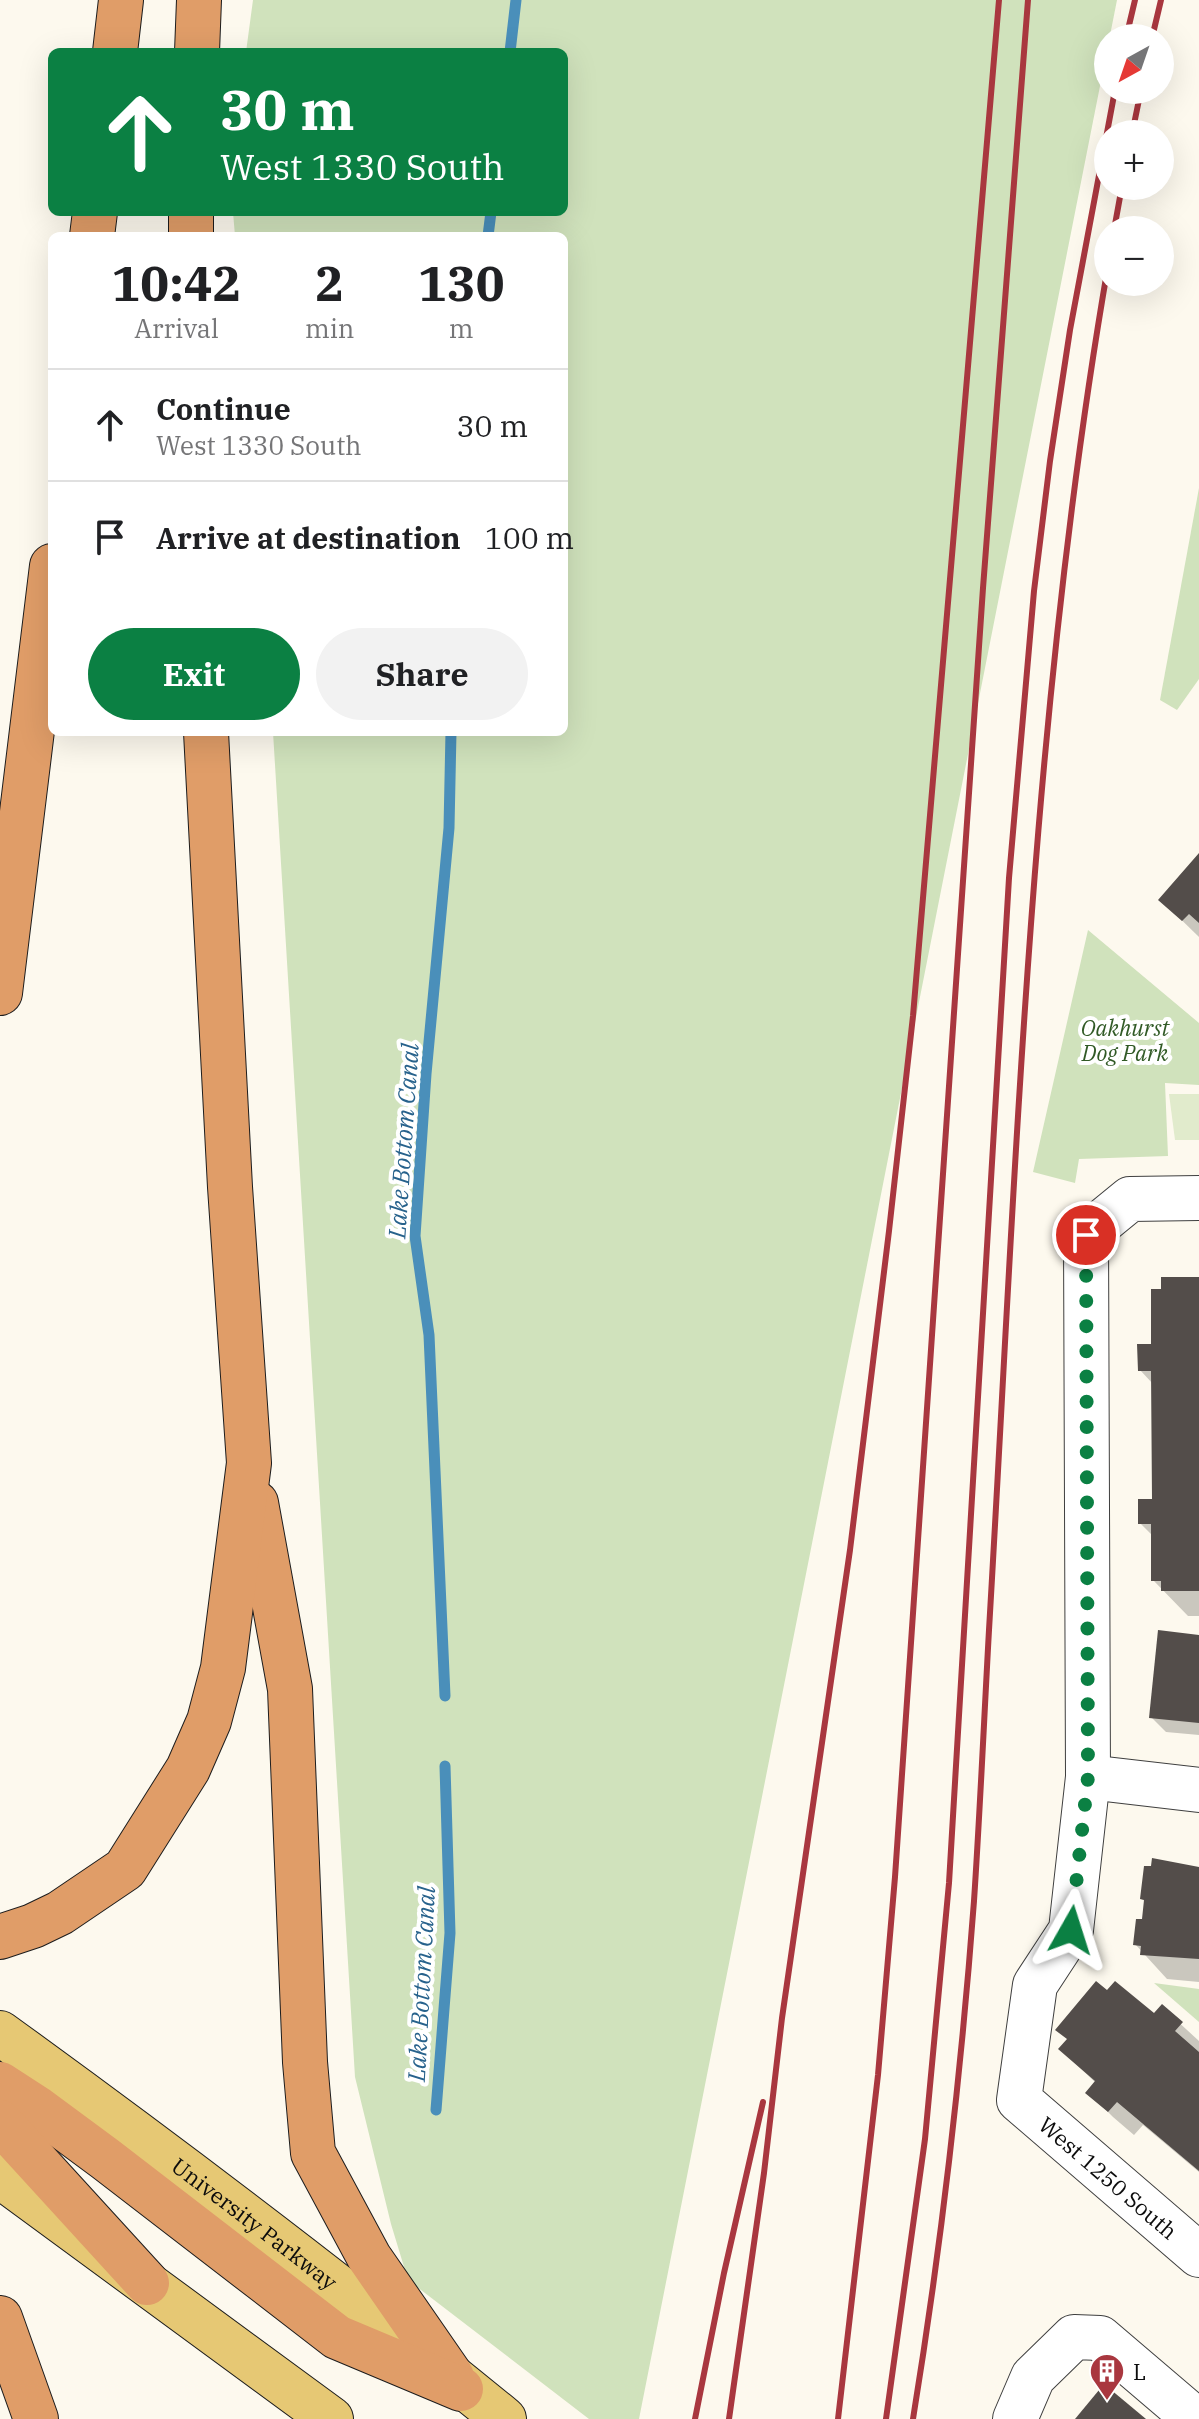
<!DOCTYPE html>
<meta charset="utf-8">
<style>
body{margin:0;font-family:"IBM Plex Serif",serif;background:#f2f2f2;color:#202124;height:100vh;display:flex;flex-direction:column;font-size:30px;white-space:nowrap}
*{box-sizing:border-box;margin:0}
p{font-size:26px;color:#757577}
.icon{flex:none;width:44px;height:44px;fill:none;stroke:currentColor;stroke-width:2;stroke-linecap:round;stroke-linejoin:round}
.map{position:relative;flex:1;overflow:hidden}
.details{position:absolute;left:48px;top:232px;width:520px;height:504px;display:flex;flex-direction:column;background:#fff;border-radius:12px;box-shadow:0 8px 32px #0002}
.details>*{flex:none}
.hud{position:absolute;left:48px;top:48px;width:520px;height:168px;border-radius:12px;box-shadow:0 8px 32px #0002;background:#0b8043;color:#fff;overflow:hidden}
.needle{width:52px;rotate:220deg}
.fabs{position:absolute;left:1094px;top:24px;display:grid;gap:16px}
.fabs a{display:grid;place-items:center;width:80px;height:80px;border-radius:50%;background:#fff;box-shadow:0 8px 32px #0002;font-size:40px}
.pin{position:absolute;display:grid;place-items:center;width:68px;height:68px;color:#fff;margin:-34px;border:4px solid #fff;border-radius:50%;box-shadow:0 2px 8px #0007}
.me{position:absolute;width:88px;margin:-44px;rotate:6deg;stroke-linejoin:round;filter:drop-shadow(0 0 6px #0008)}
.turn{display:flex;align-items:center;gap:28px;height:168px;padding:0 40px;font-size:36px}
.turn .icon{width:104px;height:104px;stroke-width:2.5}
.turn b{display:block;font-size:56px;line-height:68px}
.eta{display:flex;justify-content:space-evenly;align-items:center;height:136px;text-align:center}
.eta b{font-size:48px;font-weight:700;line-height:56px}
.button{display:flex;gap:16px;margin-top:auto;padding:16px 40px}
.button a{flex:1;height:92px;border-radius:48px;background:#0b8043;color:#fff;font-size:32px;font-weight:700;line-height:92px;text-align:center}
.button a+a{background:#f2f2f2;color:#202124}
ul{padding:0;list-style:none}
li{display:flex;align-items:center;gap:24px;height:112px;padding:0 40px;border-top:2px solid #e0e0e0}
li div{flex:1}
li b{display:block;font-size:30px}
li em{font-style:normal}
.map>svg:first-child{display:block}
.green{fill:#d0e2bc}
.pitch{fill:#e1ebcc}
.shadow{fill:#0003}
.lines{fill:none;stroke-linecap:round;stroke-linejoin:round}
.stream{stroke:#4a8fba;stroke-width:11}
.building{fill:#534d4a}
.minor-casing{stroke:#3f3f3f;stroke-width:46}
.major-casing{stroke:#1d1d1d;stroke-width:46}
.highway-casing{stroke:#1d1d1d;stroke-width:46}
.minor{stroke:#fff;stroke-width:44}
.major{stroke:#e6c874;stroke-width:44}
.highway{stroke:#e09d68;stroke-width:44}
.rail{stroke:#a9373f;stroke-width:6}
.route{stroke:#0b8043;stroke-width:14;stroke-dasharray:0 25.2}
.labels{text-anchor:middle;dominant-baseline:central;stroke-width:8;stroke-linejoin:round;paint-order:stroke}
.park-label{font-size:22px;font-style:italic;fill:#315a26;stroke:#fff}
.street-label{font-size:22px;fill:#0c0c0c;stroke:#fff}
.poi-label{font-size:22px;fill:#0c0c0c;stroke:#fff;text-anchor:start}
.water-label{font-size:24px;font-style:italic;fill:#27628c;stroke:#fff}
</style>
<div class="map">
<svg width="1199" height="2419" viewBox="0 0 1199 2419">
<rect width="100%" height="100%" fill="#fdf9ee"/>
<g class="green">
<polygon points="253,0 1117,0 639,2419 589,2419 408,2280 391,2224 355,2077 273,732 564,732 564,236 235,236 233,212 564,212 564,52 246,52"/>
<polygon points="1199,488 1199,679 1177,710 1160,700"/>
<polygon points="1088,930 1199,1023 1199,1085 1165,1083 1168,1156 1079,1159 1075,1183 1033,1172"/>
<polygon points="1154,1983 1199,1989 1199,2022"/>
</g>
<polygon class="pitch" points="1169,1094 1199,1094 1199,1140 1175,1140"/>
<g class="shadow">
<polygon points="1199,856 1199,937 1161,900"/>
<polygon points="1199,1279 1199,1616 1188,1616 1153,1580 1153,1536 1140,1523 1154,1501 1153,1384 1140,1370"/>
<polygon points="1199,1637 1199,1735 1166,1732 1151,1717"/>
<polygon points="1199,1868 1199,1982 1167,1979 1135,1944 1143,1922 1146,1902 1142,1899"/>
<polygon points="1107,1993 1154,2016 1162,2007 1199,2041 1199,2172 1143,2125 1134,2135 1113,2117 1088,2092 1096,2083 1060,2049"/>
</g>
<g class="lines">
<g class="stream">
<polyline points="510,52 516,0"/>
<polyline points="488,236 491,212"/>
<polyline points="445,1696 429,1335 415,1236 426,1074 449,828 451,732"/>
<polyline points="436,2110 450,1933 445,1766"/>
</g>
</g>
<g class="building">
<polygon points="1199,853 1199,923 1189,914 1182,921 1158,900"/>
<polygon points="1161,1277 1199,1277 1199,1591 1161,1591 1161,1581 1151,1581 1151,1524 1138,1524 1138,1499 1152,1499 1151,1371 1138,1371 1137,1344 1151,1344 1151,1289 1161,1289"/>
<polygon points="1158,1630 1199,1635 1199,1723 1149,1718"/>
<polygon points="1152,1858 1199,1867 1199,1959 1140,1955 1141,1946 1133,1945 1136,1919 1142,1919 1144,1900 1140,1899 1144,1866 1151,1866"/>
<polygon points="1096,1981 1107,1990 1115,1981 1154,2013 1162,2004 1183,2022 1175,2031 1199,2052 1199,2171 1117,2102 1108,2112 1085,2093 1095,2081 1058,2049 1067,2039 1055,2030"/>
<polygon points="1104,2384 1146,2419 1075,2419"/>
</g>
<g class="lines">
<g class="minor-casing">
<g id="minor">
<path id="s1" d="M 1199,1198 L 1130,1199 L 1086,1235 L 1088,1777 L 1071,1930 L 1035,1985 L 1019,2100 L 1199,2255"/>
<polyline points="1088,1777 1199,1790"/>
<polyline points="1015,2419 1033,2377 1074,2337 1100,2338 1195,2419"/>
</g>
</g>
<g class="major-casing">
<g id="major">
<path id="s2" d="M 0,2033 C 171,2157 340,2285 504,2419"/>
<polyline points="0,2176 331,2419"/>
</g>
</g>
<g class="highway-casing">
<g id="highway">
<polyline points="115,52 121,0"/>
<polyline points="197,52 199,0"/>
<polyline points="191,212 191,236"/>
<polyline points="92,236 95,212"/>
<polyline points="0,993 52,566"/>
<polyline points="256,1503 290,1689 305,2062 313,2153 369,2257 452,2377"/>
<polyline points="0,1937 33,1926 60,1913 125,1869 188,1769 209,1721 223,1668 249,1463 230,1187 206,732"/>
<polyline points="0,2084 37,2108 106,2159 337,2337 461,2389"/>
<polyline points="0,2122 147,2283"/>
<polyline points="0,2318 36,2419"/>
</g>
</g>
<use href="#minor" class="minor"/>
<use href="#major" class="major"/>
<use href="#highway" class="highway"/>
<g class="rail">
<polyline points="1126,38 1135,0"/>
<polyline points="1152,38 1161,0"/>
<polyline points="1132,134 1141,90"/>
<polyline points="1114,230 1122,186"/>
<polyline points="695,2419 724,2273 763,2102"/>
<polyline points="729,2419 764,2173 782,2018 850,1550 889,1231 913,1016 999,0"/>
<polyline points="838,2419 878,2075 895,1877 983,588 1028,0"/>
<polyline points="886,2419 925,2139 949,1883 1009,878 1034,591 1050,461 1070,330 1115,90"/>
<path d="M 913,2419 C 941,2247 961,2075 974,1901 C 980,1811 984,1720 989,1630 C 1016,1174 1030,716 1108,266"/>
</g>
</g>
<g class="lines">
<polyline class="route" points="1071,1930 1088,1777 1086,1235"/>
</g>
<defs>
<g id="building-pin" transform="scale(1.8)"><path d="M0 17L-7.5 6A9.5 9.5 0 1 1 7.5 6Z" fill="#a9373f" stroke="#fff"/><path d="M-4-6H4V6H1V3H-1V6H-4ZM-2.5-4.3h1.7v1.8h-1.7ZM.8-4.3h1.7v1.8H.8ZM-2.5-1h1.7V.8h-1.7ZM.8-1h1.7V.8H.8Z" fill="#fff"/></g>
</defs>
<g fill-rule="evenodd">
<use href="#building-pin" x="1107" y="2371"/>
</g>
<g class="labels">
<g class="park-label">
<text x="1125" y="1027">Oakhurst<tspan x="1125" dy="25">Dog Park</tspan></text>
</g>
<g class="street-label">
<text stroke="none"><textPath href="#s1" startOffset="1122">West 1250 South</textPath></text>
<text stroke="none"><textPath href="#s2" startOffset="318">University Parkway</textPath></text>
</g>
<g class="poi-label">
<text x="1133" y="2371">L</text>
</g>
<g class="water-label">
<text transform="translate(403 1141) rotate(-86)">Lake Bottom Canal</text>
<text transform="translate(421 1984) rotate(-87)">Lake Bottom Canal</text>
</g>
</g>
</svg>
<div class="fabs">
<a><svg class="needle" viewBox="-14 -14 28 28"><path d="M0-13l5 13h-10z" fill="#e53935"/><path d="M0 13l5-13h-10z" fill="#757577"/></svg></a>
<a>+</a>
<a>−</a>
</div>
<div class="pin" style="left:1086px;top:1235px;background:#d93025"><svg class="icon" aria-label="arrive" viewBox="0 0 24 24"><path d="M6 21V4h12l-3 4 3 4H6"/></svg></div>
<svg class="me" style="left:1071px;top:1930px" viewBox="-20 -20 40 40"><path d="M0-17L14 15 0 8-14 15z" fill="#0b8043" stroke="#fff" stroke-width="4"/></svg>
<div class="hud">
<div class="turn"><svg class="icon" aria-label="ahead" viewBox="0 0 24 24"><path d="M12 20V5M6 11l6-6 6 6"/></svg><div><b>30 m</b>West 1330 South</div></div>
</div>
<section class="details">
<div class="eta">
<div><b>10:42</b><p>Arrival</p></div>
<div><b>2</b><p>min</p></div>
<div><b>130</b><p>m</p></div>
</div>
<ul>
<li><svg class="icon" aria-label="ahead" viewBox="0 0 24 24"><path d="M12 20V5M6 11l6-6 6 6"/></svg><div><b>Continue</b><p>West 1330 South</p></div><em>30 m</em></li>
<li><svg class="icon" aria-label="arrive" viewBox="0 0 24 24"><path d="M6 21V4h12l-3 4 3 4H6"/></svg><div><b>Arrive at destination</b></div><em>100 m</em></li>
</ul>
<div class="button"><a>Exit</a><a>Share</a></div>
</section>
</div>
